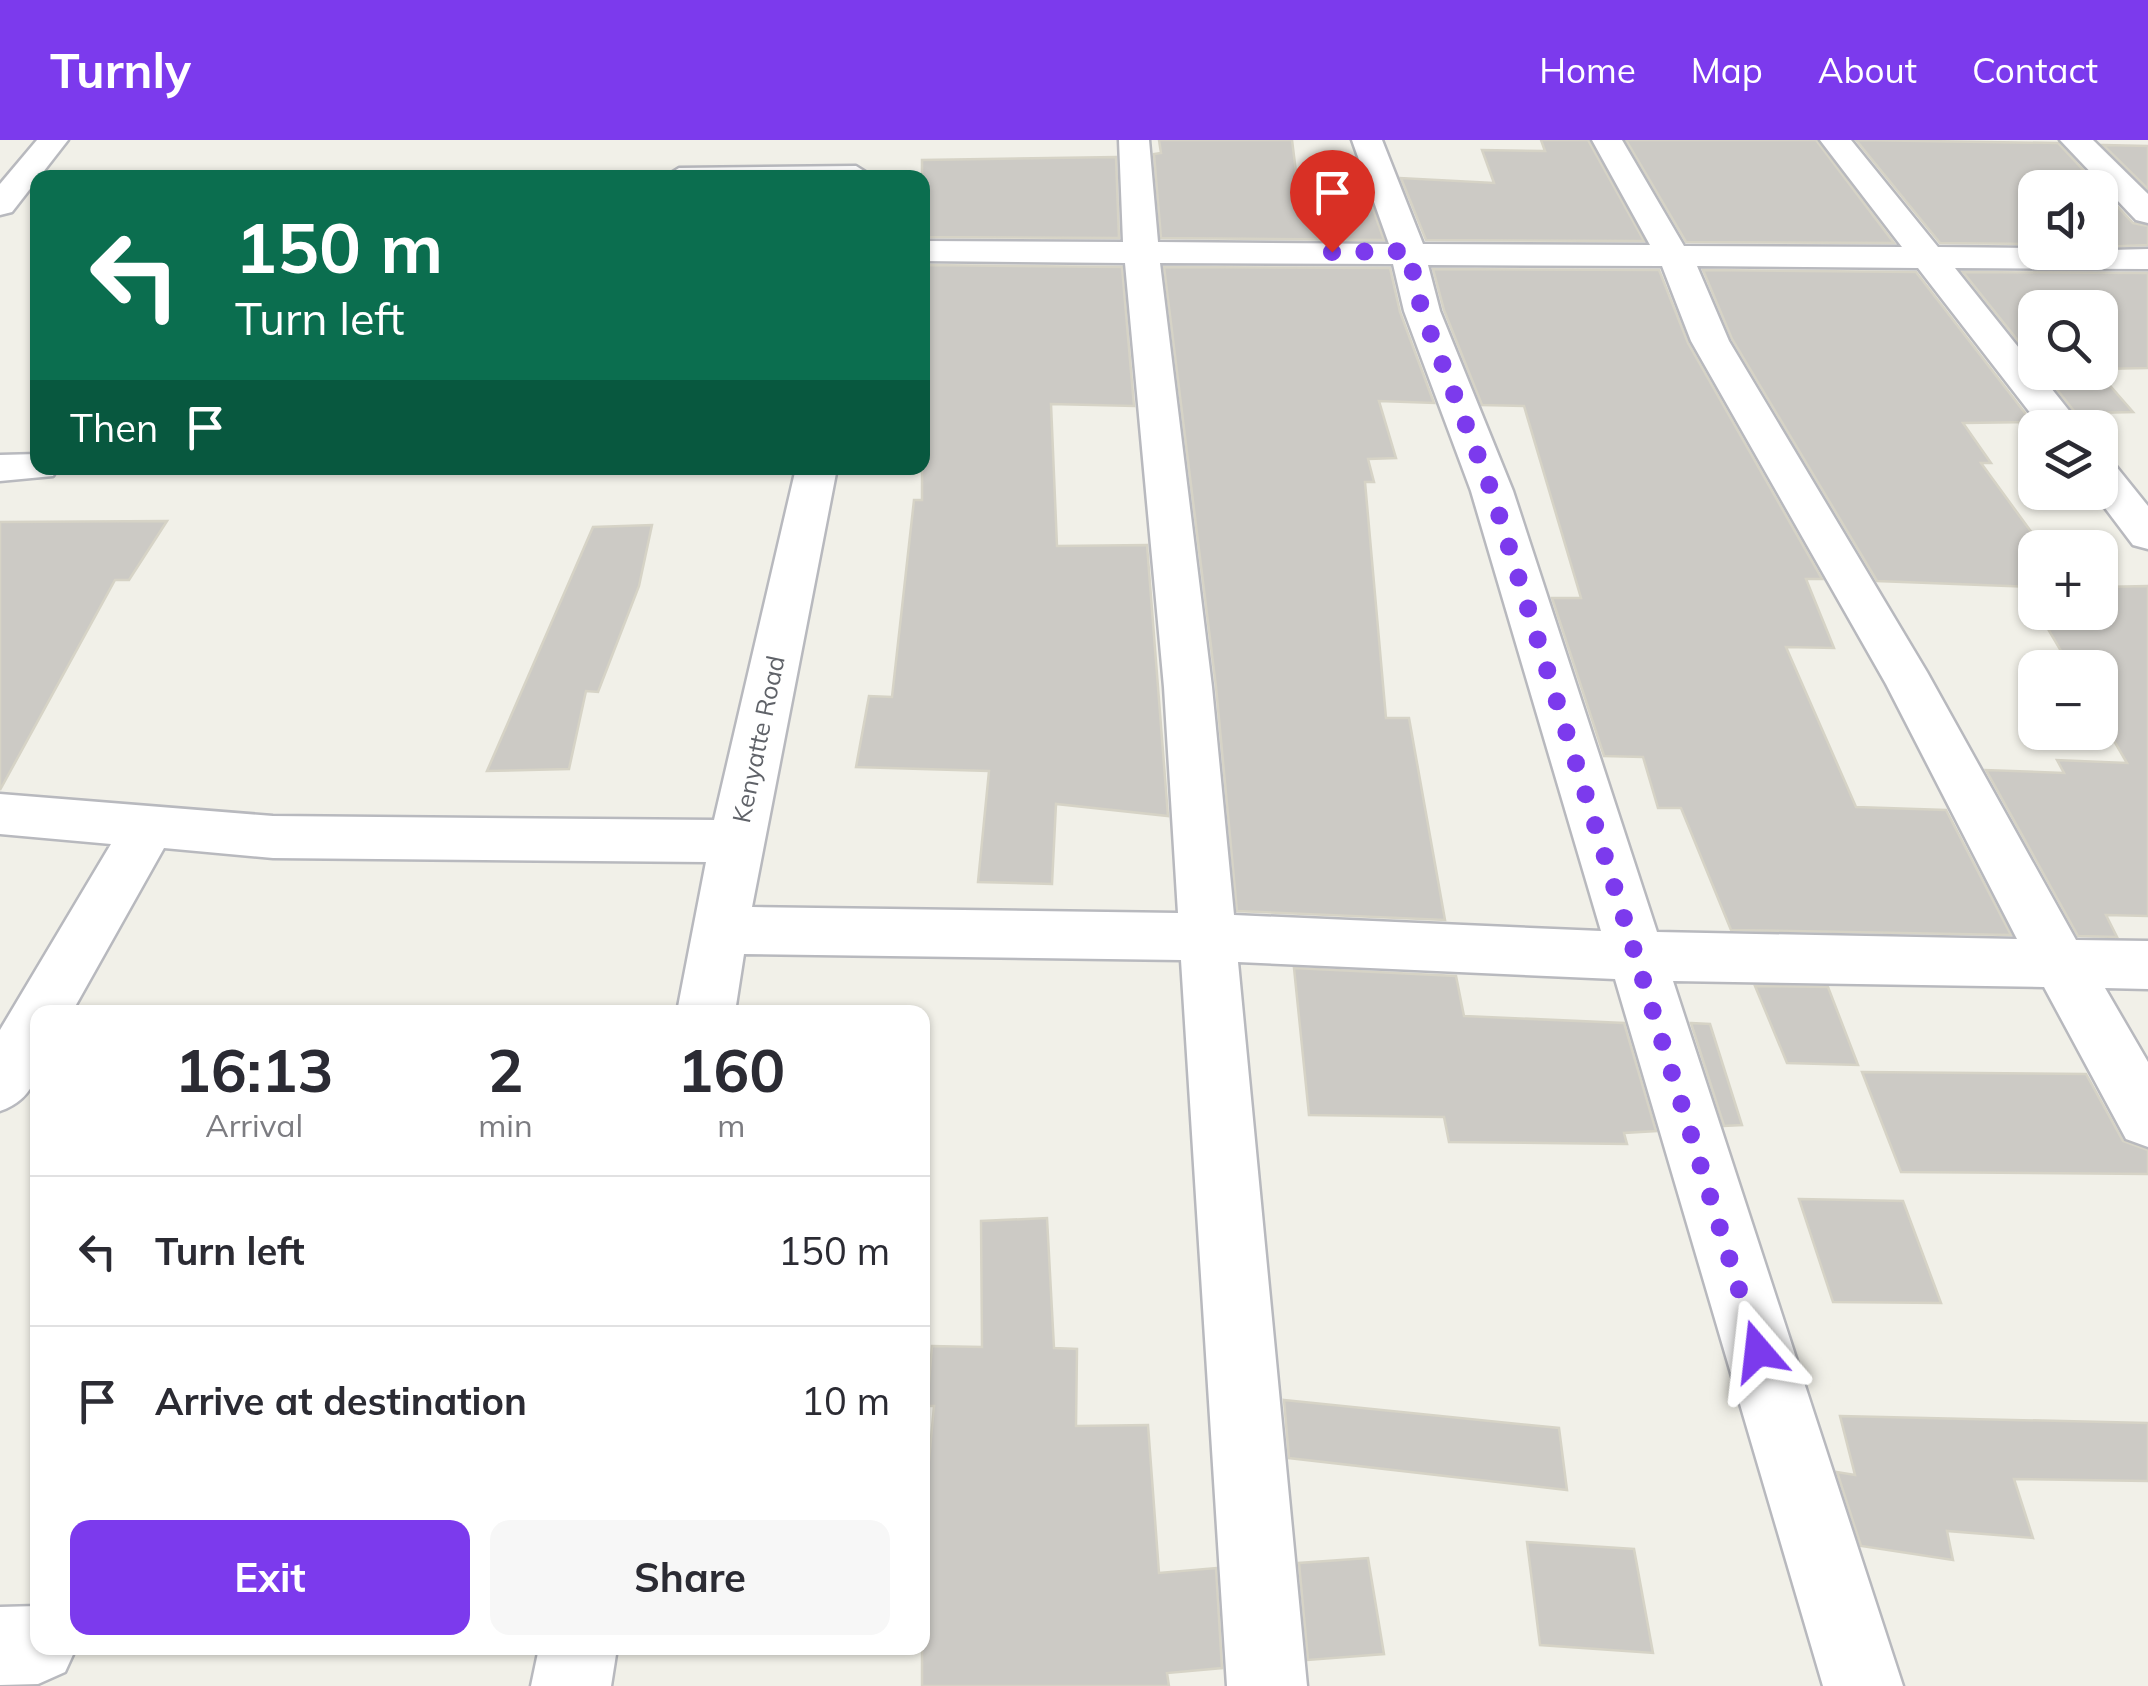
<!DOCTYPE html>
<meta charset="utf-8">
<style>
body{margin:0;font-family:Mulish,sans-serif;background:#f7f7f7;color:#2b2b33;height:100vh;display:flex;flex-direction:column;font-size:38px;white-space:nowrap}
*{box-sizing:border-box;margin:0}
p{font-size:32px;color:#7c7c81}
.icon{flex:none;width:55px;height:55px;fill:none;stroke:currentColor;stroke-width:2;stroke-linecap:round;stroke-linejoin:round}
.map{position:relative;flex:1;overflow:hidden}
.panel{position:absolute;left:30px;top:865px;width:900px;height:650px;display:flex;flex-direction:column;background:#fff;border-radius:20px;box-shadow:0 2px 8px #0004}
.panel>*{flex:none}
.top-card{position:absolute;left:30px;top:30px;width:900px;height:305px;border-radius:20px;box-shadow:0 2px 8px #0004;background:#0b6e4f;color:#fff;overflow:hidden}
.tools{position:absolute;left:2018px;top:30px;display:grid;gap:20px}
.tools a{display:grid;place-items:center;width:100px;height:100px;border-radius:20px;background:#fff;box-shadow:0 2px 8px #0004;font-size:50px}
.pin{position:absolute;display:grid;place-items:center;width:85px;height:85px;color:#fff;margin:-102px -42px;border-radius:50% 50% 50% 0;rotate:-45deg;box-shadow:0 0 10px #0007}
.pin .icon{rotate:45deg}
.me{position:absolute;width:110px;margin:-55px;rotate:343deg;stroke-linejoin:round;filter:drop-shadow(0 0 8px #0008)}
.turn{display:flex;align-items:center;gap:35px;height:210px;padding:0 40px;font-size:45px}
.turn .icon{width:130px;height:130px;stroke-width:2.5}
.turn b{display:block;font-size:70px;line-height:85px}
.then{display:flex;align-items:center;height:95px;padding:0 40px;background:#0003;gap:20px;font-size:38px}
.eta{display:flex;justify-content:space-evenly;align-items:center;height:170px;text-align:center}
.eta b{font-size:60px;font-weight:700;line-height:70px}
.button{display:flex;gap:20px;margin-top:auto;padding:20px 40px}
.button a{flex:1;height:115px;border-radius:20px;background:#7c3aed;color:#fff;font-size:40px;font-weight:700;line-height:115px;text-align:center}
.button a+a{background:#f7f7f7;color:#2b2b33}
ul{padding:0;list-style:none}
li{display:flex;align-items:center;gap:30px;height:150px;padding:0 40px;border-top:2px solid #e1e1e2}
li div{flex:1}
li b{display:block;font-size:38px}
li em{font-style:normal}
header{display:flex;align-items:center;gap:60px;box-sizing:border-box;height:140px;padding:0 50px;background:#7c3aed;color:#fff}
header strong{font-size:48px}
nav{display:flex;gap:55px;margin-inline-start:auto;font-size:35px}
.map>svg:first-child{display:block}
.building{fill:#cccac5;stroke:#d6d3c6;stroke-width:2.5}
.lines{fill:none;stroke-linecap:round;stroke-linejoin:round}
.minor-casing{stroke:#b8b9be;stroke-width:5}
.minor{fill:#fff;fill-rule:evenodd}
.route{stroke:#7c3aed;stroke-width:18;stroke-dasharray:0 32.4}
.labels{text-anchor:middle;dominant-baseline:central;stroke-width:10;stroke-linejoin:round;paint-order:stroke}
.street-label{font-size:25px;fill:#5f6268;stroke:#fff}
</style>
<header>
<strong>Turnly</strong>
<nav><a>Home</a><a>Map</a><a>About</a><a>Contact</a></nav>
</header>
<div class="map">
<svg width="2148" height="1546" viewBox="0 0 2148 1546">
<rect width="100%" height="100%" fill="#f1f0e8"/>
<g class="building">
<polygon points="1159,0 1292,0 1296,32 1361,35 1384,100 1161,98 1154,14 1161,13"/>
<polygon points="1541,0 1588,0 1644,101 1426,100 1401,38 1494,43 1482,10 1545,11"/>
<polygon points="1626,0 1816,0 1894,103 1686,102"/>
<polygon points="1856,0 2058,3 2100,48 2035,48 2035,104 1940,103"/>
<polygon points="2103,5 2148,6 2148,49"/>
<polygon points="1116,17 1119,98 922,97 922,20"/>
<polygon points="2100,48 2133,83 2148,86 2148,105 2100,107"/>
<polygon points="922,125 1122,127 1134,266 1051,264 1057,406 1147,405 1168,676 1056,664 1052,744 978,742 989,631 856,627 869,556 892,557 914,360 922,360"/>
<polygon points="1164,127 1390,128 1400,172 1434,263 1379,261 1396,318 1368,319 1374,342 1365,342 1386,578 1409,578 1445,780 1237,771 1216,547"/>
<polygon points="1433,129 1659,130 1688,203 1822,439 1806,439 1834,508 1786,507 1856,667 1946,670 2011,795 1731,790 1681,668 1658,668 1643,617 1604,616 1552,458 1581,458 1524,266 1482,265 1444,170"/>
<polygon points="1703,130 1916,132 2032,282 1963,283 1991,323 1981,323 2043,408 2035,408 2035,447 1877,441 1732,199"/>
<polygon points="1963,132 2148,133 2148,228 2100,229 2100,168 2035,168 2035,222"/>
<polygon points="2043,232 2098,232 2133,272 2093,273 2099,281 2082,281"/>
<polygon points="167,381 129,440 115,440 0,650 0,382"/>
<polygon points="652,385 639,446 598,552 586,551 569,629 487,631 593,387"/>
<polygon points="2148,446 2148,776 2106,775 2117,797 2078,796 1986,630 2064,633 2057,620 2127,623 2100,577 2100,528 2071,528 2038,472 2100,472 2100,447"/>
<polygon points="1294,828 1456,836 1464,876 1624,883 1656,991 1624,993 1627,1004 1449,1002 1444,977 1309,975"/>
<polygon points="1755,846 1828,847 1858,925 1787,923"/>
<polygon points="1691,883 1710,884 1742,985 1724,986"/>
<polygon points="1862,932 2086,934 2123,1001 2148,1010 2148,1034 1901,1032"/>
<polygon points="1799,1059 1903,1061 1941,1163 1833,1162"/>
<polygon points="1047,1078 1054,1208 1077,1209 1076,1286 1148,1285 1159,1433 1216,1428 1222,1528 1167,1533 1169,1546 922,1546 922,1395 934,1266 927,1266 932,1206 982,1207 981,1081"/>
<polygon points="1284,1260 1559,1288 1567,1350 1289,1318"/>
<polygon points="1840,1276 2148,1283 2148,1341 2014,1339 2033,1398 1947,1391 1953,1420 1861,1406 1837,1332 1855,1335"/>
<polygon points="1527,1402 1634,1409 1653,1513 1540,1505"/>
<polygon points="1368,1418 1384,1514 1308,1520 1299,1423"/>
</g>
<g class="lines">
<g class="minor-casing">
<g id="minor">
<polygon points="37,0 68,0 12,72 0,75 0,44"/>
<path d="M 1119,0 L 1149,0 L 1158,102 L 1389,104 L 1352,0 L 1382,0 L 1423,104 L 1650,105 L 1592,0 L 1622,0 L 1684,106 L 1902,107 L 1820,0 L 1851,0 L 1938,107 L 2035,108 L 2035,112 L 2148,109 L 2148,129 L 1955,128 L 2083,288 L 2042,288 L 1918,128 L 1697,126 L 1729,201 L 1927,532 L 2076,800 L 2148,801 L 2148,849 L 2105,848 L 2148,922 L 2148,1007 L 2126,999 L 2044,847 L 1673,841 L 1903,1546 L 1823,1546 L 1615,839 L 1238,822 L 1307,1546 L 1227,1546 L 1181,820 L 744,814 L 735,872 L 677,872 L 706,722 L 273,718 L 164,708 L 72,872 L 38,872 C 38,915 47,954 0,971 L 0,890 L 111,704 L 0,694 L 0,654 L 273,676 L 714,680 L 796,328 L 837,328 L 752,767 L 1178,773 L 1164,547 L 1125,123 L 922,121 L 922,101 L 1123,102 ZM 1160,123 L 1393,124 L 1404,171 L 1471,351 L 1601,791 L 1234,775 L 1212,547 ZM 1428,125 L 1662,126 L 1691,201 L 1886,544 L 2017,799 L 1657,792 L 1513,351 L 1440,171 Z"/>
<polygon points="2060,0 2093,0 2148,54 2148,83 2136,80"/>
<polygon points="856,26 872,36 663,38 679,28"/>
<polygon points="38,314 38,328 58,328 53,336 0,341 0,315"/>
<polygon points="2100,321 2115,325 2148,366 2148,409 2133,405 2093,352 2100,352"/>
<polygon points="38,1466 38,1508 76,1508 65,1532 38,1544 0,1545 0,1467"/>
<polygon points="539,1508 617,1508 611,1546 531,1546"/>
</g>
</g>
<use href="#minor" class="minor"/>
</g>
<g class="lines">
<polyline class="route" points="1332,112 1408,111 1422,171 1492,352 1758,1211"/>
</g>
<g class="labels">
<g class="street-label">
<text transform="translate(758 599) rotate(-78)">Kenyatte Road</text>
</g>
</g>
</svg>
<div class="tools">
<a><svg class="icon" aria-label="sound" viewBox="0 0 24 24"><path d="M4 9h4l5-4v14l-5-4H4zM17 9q2 3 0 6"/></svg></a>
<a><svg class="icon" aria-label="search" viewBox="0 0 24 24"><circle cx="10" cy="10" r="6"/><path d="M15 15l6 6"/></svg></a>
<a><svg class="icon" aria-label="layers" viewBox="0 0 24 24"><path d="M12 4l9 5-9 5-9-5zM3 14l9 5 9-5"/></svg></a>
<a>+</a>
<a>−</a>
</div>
<div class="pin" style="left:1332px;top:112px;background:#d93025"><svg class="icon" aria-label="arrive" viewBox="0 0 24 24"><path d="M6 21V4h12l-3 4 3 4H6"/></svg></div>
<svg class="me" style="left:1758px;top:1211px" viewBox="-20 -20 40 40"><path d="M0-17L14 15 0 8-14 15z" fill="#7c3aed" stroke="#fff" stroke-width="4"/></svg>
<div class="top-card">
<div class="turn"><svg class="icon" aria-label="left" viewBox="0 0 24 24"><path d="M17 20v-9H6M10 6l-5 5 5 5"/></svg><div><b>150 m</b>Turn left</div></div>
<div class="then">Then<svg class="icon" aria-label="arrive" viewBox="0 0 24 24"><path d="M6 21V4h12l-3 4 3 4H6"/></svg></div>
</div>
<section class="panel">
<div class="eta">
<div><b>16:13</b><p>Arrival</p></div>
<div><b>2</b><p>min</p></div>
<div><b>160</b><p>m</p></div>
</div>
<ul>
<li><svg class="icon" aria-label="left" viewBox="0 0 24 24"><path d="M17 20v-9H6M10 6l-5 5 5 5"/></svg><div><b>Turn left</b></div><em>150 m</em></li>
<li><svg class="icon" aria-label="arrive" viewBox="0 0 24 24"><path d="M6 21V4h12l-3 4 3 4H6"/></svg><div><b>Arrive at destination</b></div><em>10 m</em></li>
</ul>
<div class="button"><a>Exit</a><a>Share</a></div>
</section>
</div>
